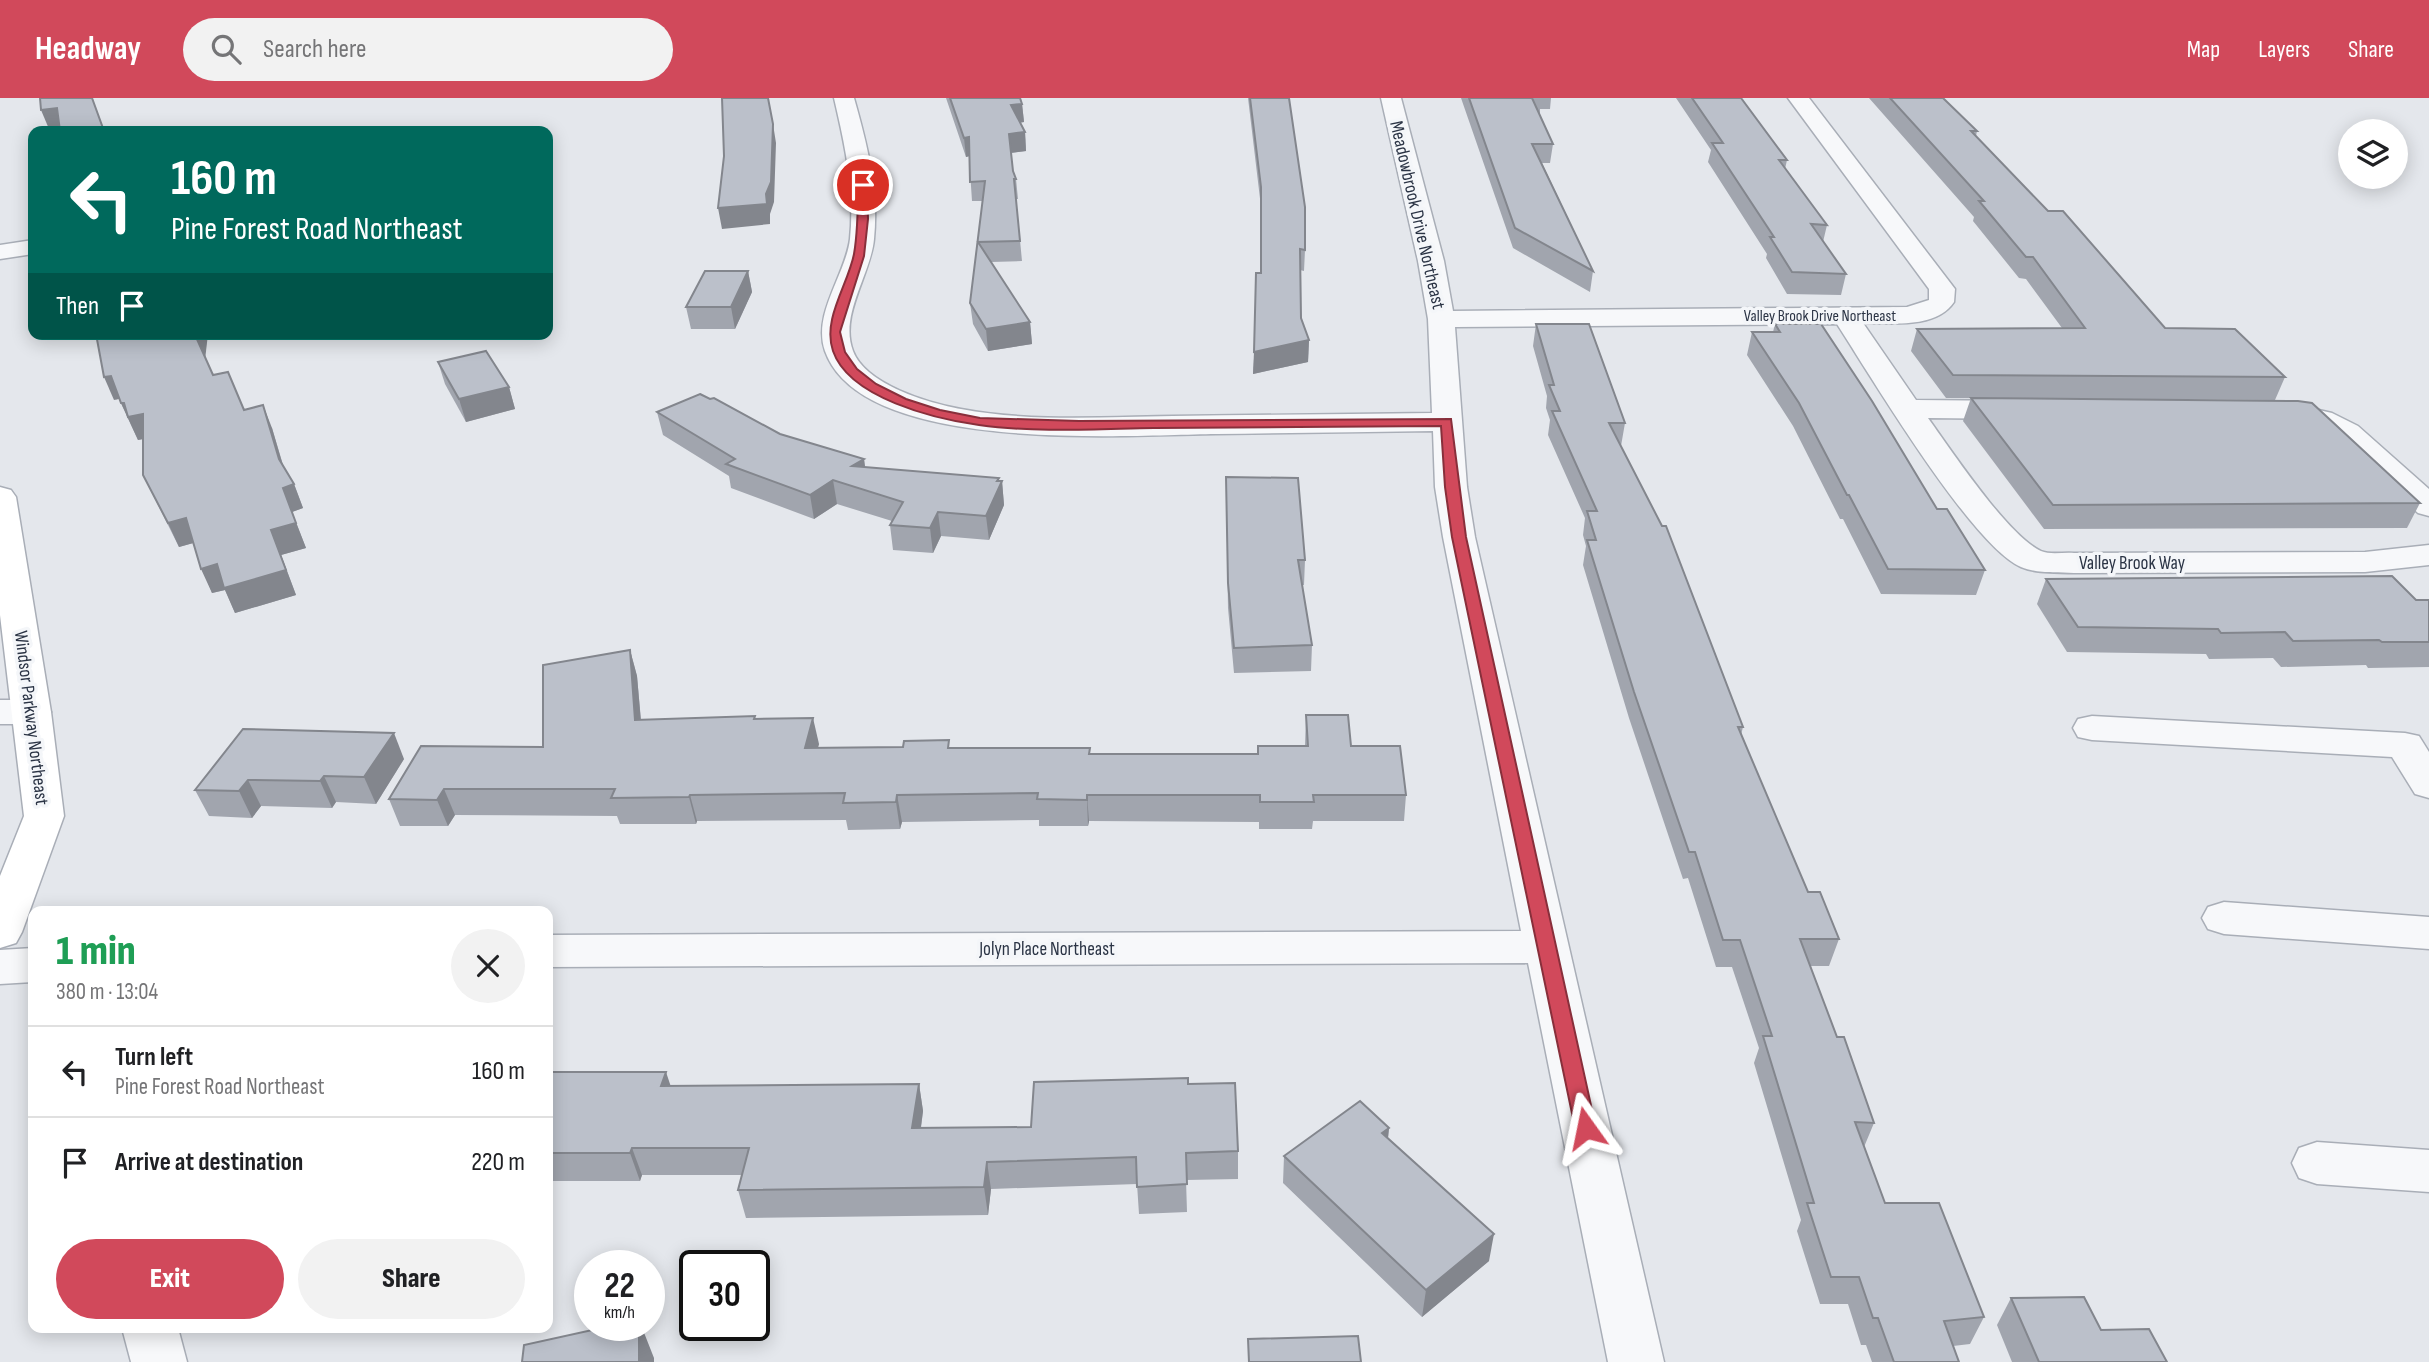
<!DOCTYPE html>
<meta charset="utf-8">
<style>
body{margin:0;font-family:"Sofia Sans Condensed",sans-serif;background:#f2f2f2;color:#202124;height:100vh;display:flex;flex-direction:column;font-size:26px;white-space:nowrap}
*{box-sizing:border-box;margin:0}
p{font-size:23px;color:#757577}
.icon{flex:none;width:38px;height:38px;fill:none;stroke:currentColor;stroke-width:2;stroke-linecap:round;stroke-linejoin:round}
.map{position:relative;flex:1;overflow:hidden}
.side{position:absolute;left:28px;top:808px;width:525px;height:427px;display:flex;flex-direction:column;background:#fff;border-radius:14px;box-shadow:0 4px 18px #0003}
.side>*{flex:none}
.top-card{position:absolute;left:28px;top:28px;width:525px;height:214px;border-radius:14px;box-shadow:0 4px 18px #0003;background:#00695c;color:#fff;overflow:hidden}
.controls{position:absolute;left:2338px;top:21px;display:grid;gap:14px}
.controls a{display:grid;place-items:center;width:70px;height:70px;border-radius:50%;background:#fff;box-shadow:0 4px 18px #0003;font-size:35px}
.speed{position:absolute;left:574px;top:1152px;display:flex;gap:14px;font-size:35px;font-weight:700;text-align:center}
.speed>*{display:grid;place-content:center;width:91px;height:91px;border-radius:50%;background:#fff;box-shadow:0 4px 18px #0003;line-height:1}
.speed small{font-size:18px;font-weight:400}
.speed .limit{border:4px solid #111;border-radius:10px;background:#fff;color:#111}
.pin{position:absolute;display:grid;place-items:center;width:60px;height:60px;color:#fff;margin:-30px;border:4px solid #fff;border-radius:50%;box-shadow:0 2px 7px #0007}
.me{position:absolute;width:77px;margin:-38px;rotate:348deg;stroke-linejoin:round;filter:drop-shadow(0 0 5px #0008)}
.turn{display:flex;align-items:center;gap:24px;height:147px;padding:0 28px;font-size:32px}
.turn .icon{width:91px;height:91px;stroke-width:2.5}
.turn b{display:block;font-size:49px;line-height:60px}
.then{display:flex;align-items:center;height:66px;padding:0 28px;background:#0003;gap:14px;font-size:26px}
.round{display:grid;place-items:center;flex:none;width:74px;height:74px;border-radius:37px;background:#f2f2f2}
.head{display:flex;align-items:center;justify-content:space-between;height:119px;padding:0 28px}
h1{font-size:42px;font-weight:800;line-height:52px;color:#1e9e55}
.cta{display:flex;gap:14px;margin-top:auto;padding:14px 28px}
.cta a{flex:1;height:80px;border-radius:42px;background:#d1495b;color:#fff;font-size:28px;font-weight:800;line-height:80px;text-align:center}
.cta a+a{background:#f2f2f2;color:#202124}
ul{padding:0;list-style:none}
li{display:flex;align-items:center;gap:21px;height:91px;padding:0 28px;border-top:2px solid #e0e0e0}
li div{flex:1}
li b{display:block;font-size:26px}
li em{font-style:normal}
header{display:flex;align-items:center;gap:42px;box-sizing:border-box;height:98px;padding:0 35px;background:#d1495b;color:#fff}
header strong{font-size:33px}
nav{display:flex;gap:38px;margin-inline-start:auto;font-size:24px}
.search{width:490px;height:63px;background:#f2f2f2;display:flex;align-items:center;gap:18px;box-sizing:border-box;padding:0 24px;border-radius:38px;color:#757577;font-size:26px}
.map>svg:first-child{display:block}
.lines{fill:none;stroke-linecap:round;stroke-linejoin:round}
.street-casing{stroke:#a9aeb7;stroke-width:3}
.secondary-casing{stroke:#a9aeb7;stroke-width:3}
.street{fill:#f7f8fa;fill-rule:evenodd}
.secondary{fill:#fff;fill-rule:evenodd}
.wall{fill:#a1a5ae}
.shaded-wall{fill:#83868d}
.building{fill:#bbc0ca;stroke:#83868d;stroke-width:2}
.route{fill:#d1495b;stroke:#882f3b;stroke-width:2}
.labels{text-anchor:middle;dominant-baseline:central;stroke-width:7;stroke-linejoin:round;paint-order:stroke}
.far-street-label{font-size:16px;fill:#2b3445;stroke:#f4f6f9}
.street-label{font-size:19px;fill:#2b3445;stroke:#f4f6f9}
</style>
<header>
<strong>Headway</strong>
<div class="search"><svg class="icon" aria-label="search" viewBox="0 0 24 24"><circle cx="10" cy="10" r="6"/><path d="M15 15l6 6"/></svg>Search here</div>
<nav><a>Map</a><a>Layers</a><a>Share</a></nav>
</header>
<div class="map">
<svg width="2429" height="1264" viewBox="0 0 2429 1264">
<rect width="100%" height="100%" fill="#e4e7ec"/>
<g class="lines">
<g class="street-casing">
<g id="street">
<path d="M 834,0 L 854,0 C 867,46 879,92 874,141 C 871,176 839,217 853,253 C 866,287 929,305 961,311 C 1030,324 1103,319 1173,318 C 1259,317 1345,316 1432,315 L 1428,221 L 1418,163 L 1381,0 L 1401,0 L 1444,163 L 1453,213 L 1907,209 L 1929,202 L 1929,191 L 1788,0 L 1809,0 L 1955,191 L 1954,204 C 1936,231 1892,225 1863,225 L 1916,302 L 2018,303 L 2028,306 L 2033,312 L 2028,318 L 2018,321 L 1928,320 C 1951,352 2008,438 2041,453 C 2050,457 2064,454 2074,455 L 2365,454 L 2429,447 L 2429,467 L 2365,474 L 2074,475 C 2056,474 2038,476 2021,469 C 1972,448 1870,277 1837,226 L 1455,229 L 1467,389 L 1475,439 L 1664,1264 L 1608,1264 L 1528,865 L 548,869 L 548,837 L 1521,833 L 1443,439 L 1435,389 L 1433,333 C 1360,334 1288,335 1216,336 C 1127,337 862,357 825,253 C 812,216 846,176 850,141 C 855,93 845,47 834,0 Z"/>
<polygon points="33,142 33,156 0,161 0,147"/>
<polygon points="2288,305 2332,315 2358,328 2429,391 2429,418 2418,415 2336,340 2313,328 2278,320 2273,314 2278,308"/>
<polygon points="0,602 32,602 45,606 51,614 45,622 32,626 0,626"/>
<polygon points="2092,618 2405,635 2419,638 2429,654 2429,700 2415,696 2392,659 2092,642 2078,639 2073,630 2078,621"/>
<polygon points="2224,804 2429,819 2429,851 2224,836 2208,831 2202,820 2208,809"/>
<polygon points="33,850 33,884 0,886 0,852"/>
<polygon points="2317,1044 2429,1052 2429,1094 2317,1086 2299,1080 2292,1065 2299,1050"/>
<polygon points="122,1230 178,1230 187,1264 131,1264"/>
</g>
</g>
<g class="secondary-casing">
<polygon id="secondary" points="0,389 11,392 16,399 51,614 64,718 22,834 16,845 0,850 0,778 24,718 0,517"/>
</g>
<use href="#street" class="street"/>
<use href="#secondary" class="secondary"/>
</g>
<g class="wall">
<polygon points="946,0 1020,0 1022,6 1024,24 1020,25 1025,34 1026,53 1011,55 1013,73 1016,81 1018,101 1016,101 1022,163 991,164 1030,224 1032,246 988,253 973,226 970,205 983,103 972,103 969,58 966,59"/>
<polygon points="1248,0 1289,0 1305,152 1304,173 1300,172 1301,220 1309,242 1308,264 1253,276 1260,175 1261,109"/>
<polygon points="1461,0 1551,0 1550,11 1540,11 1540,17 1553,46 1550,65 1542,65 1593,173 1590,194 1513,150"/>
<polygon points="1676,0 1741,0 1787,62 1785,71 1827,127 1823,144 1846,176 1841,197 1787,196 1766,160 1767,156 1708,64 1711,52"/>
<polygon points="1869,0 1943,0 1977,33 1976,38 2048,113 2165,230 2285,279 2275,302 1946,300 1911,253 1917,231 2062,230 2026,181 2019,180 1973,123 1974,119"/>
<polygon points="748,173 752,194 735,231 691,231 686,209"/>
<polygon points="1536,226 1625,325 1621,348 1743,629 1741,637 1808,794 1839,841 1829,868 1810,868 1837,939 1874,1025 1864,1049 1885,1105 1984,1219 1970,1246 1953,1248 1959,1264 1872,1264 1866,1247 1861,1247 1848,1206 1820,1206 1797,1133 1801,1122 1754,965 1759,950 1732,869 1716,869 1688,780 1683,781 1629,620 1583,467 1586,448 1583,437 1585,420 1548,337 1550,322 1546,310 1547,298 1533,248"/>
<polygon points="1775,226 1937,411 1985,472 1976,497 1881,496 1843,421 1840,421 1793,328 1747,257 1752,234 1773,234"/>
<polygon points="205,260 213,277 244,312 272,330 284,370 294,386 303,410 292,414 306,450 281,457 296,497 235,515 225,492 212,495 193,445 179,449 143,377 143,341 138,342 119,301 114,302"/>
<polygon points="438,264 509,289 515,311 466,324 445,286"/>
<polygon points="1971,300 2420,405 2407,430 2044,431 1963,323"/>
<polygon points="657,314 780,336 864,361 865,370 1002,383 1004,407 989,442 941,438 933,455 893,452 890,427 892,423 837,406 814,421 731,390 729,378 663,337"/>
<polygon points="1226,379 1305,462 1304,487 1302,487 1312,547 1311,573 1234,575 1228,510"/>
<polygon points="2046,481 2416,502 2429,502 2429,569 2368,570 2366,567 2281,569 2273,560 2209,561 2206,556 2067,554 2037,506"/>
<polygon points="630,552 637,578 641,622 755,621 819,646 817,650 1090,650 1090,656 1258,656 1305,648 1306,617 1351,648 1406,697 1404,723 1313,723 1312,731 1259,731 1259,724 1089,723 1088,728 1039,728 1039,722 902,724 900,731 848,732 846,722 697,723 696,726 620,726 617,718 455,717 448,728 400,728 389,701 543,649"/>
<polygon points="243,631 404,661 376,706 336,704 332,710 261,708 252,720 209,718 195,692"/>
<polygon points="548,974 671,988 919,986 923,1013 921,1030 1031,1029 1188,986 1238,1053 1238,1081 1186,1082 1187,1114 1139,1116 1137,1086 991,1091 988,1117 746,1120 738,1092 742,1077 642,1077 640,1083 548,1083"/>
<polygon points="1389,1030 1388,1041 1489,1163 1422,1219 1283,1085 1284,1058"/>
<polygon points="2011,1200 2101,1232 2167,1264 2012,1264 1997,1227"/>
</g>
<g class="shaded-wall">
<polygon points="1022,6 1024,24 1012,25 1011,7"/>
<polygon points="57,10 65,28 49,31 41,12"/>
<polygon points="773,26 776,45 774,104 770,116 770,126 722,131 718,110"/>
<polygon points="1025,34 1026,53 1010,55 1009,36"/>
<polygon points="969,39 970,58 966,59 964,40"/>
<polygon points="748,173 752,194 735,231 731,209"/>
<polygon points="1030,224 1032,246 988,253 986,231"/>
<polygon points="196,236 208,236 205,262 196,239"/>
<polygon points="1309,242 1308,264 1253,276 1254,254"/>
<polygon points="111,278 122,300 114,302 104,279"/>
<polygon points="509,289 515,311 466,324 459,301"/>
<polygon points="121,305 124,305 143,316 153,339 138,342"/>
<polygon points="263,307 272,330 288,385 279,361"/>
<polygon points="864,361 867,384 852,368"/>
<polygon points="999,380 999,389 1002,383 1004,407 989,442 986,418"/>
<polygon points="833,382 837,406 814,421 810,397"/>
<polygon points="294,386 303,410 292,414 306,450 281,457 296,497 235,515 225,492 212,495 201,471 271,432 283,390"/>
<polygon points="938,414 941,438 933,455 930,430"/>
<polygon points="186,420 197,444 179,449 168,425"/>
<polygon points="630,552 637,578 643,648 635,622"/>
<polygon points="813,620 819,646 811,677 805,650"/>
<polygon points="394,635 404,661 376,706 364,679"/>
<polygon points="324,678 336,704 332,710 320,683"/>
<polygon points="248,682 261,708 252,720 239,693"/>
<polygon points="444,691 455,717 448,728 437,702"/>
<polygon points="690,697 697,723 696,726 689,699"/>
<polygon points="897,697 902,724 900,731 896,704"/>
<polygon points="1087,697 1089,723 1088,728 1087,702"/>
<polygon points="666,974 675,1001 661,988"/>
<polygon points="919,986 923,1013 917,1057 912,1030"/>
<polygon points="1389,1030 1386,1057 1382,1035"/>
<polygon points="632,1050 642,1077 640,1083 630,1055"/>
<polygon points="987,1064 991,1091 988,1117 984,1089"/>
<polygon points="1494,1136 1489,1163 1422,1219 1426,1192"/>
<polygon points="639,1227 641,1227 654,1260 654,1264 639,1264"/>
</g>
<g class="building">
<polygon points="40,0 92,0 104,33 60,33 57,10 41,12"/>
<polygon points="722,0 768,0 773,26 771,84 766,96 767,106 718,110 724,58"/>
<polygon points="950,0 1020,0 1022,6 1011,7 1025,34 1009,36 1013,73 1016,81 1014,81 1020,143 978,144 1030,224 986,231 970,205 985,83 970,84 969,39 964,40"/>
<polygon points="1250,0 1289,0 1305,109 1305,152 1300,151 1301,220 1309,242 1254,254 1256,175 1261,175 1261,89"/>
<polygon points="1469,0 1532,0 1553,46 1532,46 1593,173 1515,130"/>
<polygon points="1692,0 1741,0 1787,62 1779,62 1827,127 1811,126 1846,176 1792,174 1770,139 1774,139 1712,45 1723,45"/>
<polygon points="1890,0 1943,0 1977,33 1971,33 2048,113 2063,113 2165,230 2235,231 2285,279 1953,277 1917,231 2085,230 2033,159 2026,159 1979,103 1984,103"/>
<polygon points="705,173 748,173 731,209 686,209"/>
<polygon points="1536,226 1589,226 1625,325 1609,325 1662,428 1666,428 1743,629 1738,629 1808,794 1820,794 1839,841 1800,841 1837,939 1844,939 1874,1025 1855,1024 1885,1105 1939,1105 1984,1219 1944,1223 1959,1264 1894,1264 1878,1220 1873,1220 1859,1179 1831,1179 1807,1105 1814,1105 1763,938 1772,938 1740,842 1723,842 1695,754 1689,754 1634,594 1587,442 1596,442 1587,413 1597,413 1552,313 1560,313 1549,287 1554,287"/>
<polygon points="1775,226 1821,226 1872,303 1937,411 1947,411 1985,472 1888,471 1849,397 1847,397 1799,305 1752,234 1780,234"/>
<polygon points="96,236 196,236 196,239 213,277 228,274 244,312 263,307 279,361 294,386 283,390 296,425 271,432 286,472 224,490 217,466 201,471 186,420 168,425 143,377 143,316 128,319 124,305 121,305 111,278 104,279"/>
<polygon points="486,253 509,289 459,301 438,264"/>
<polygon points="700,296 710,301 714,300 780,336 864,361 852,368 999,380 997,383 1002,383 986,418 938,414 930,430 890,427 903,404 833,382 810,397 726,366 735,361 657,314"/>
<polygon points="1971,300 2298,303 2312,305 2420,405 2053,407"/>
<polygon points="1226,379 1298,380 1305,462 1298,462 1312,547 1234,550 1228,485"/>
<polygon points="2392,478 2416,502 2429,502 2429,544 2382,544 2379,542 2293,543 2285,534 2221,535 2218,531 2078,529 2046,481"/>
<polygon points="630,552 635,622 755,618 754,621 813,620 805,650 903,649 904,643 949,642 948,650 1090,650 1089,656 1258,656 1258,648 1308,648 1306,617 1348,617 1351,648 1400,648 1406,697 1313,697 1314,704 1260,704 1260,697 1087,697 1087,702 1037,701 1038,695 897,697 896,704 843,705 845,695 690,697 689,699 611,700 615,691 444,691 437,702 389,701 421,648 543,649 543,567"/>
<polygon points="243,631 394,635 364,679 324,678 320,683 248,682 239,693 195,692"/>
<polygon points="548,974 666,974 661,988 919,986 912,1030 1031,1029 1034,984 1188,980 1188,986 1235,985 1238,1053 1186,1055 1187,1086 1137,1089 1136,1059 987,1064 984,1089 738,1092 749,1050 632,1050 630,1055 548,1055"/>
<polygon points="1360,1003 1389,1030 1382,1035 1494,1136 1426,1192 1284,1058"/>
<polygon points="2084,1199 2101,1232 2149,1231 2167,1264 2039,1264 2011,1200"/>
<polygon points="615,1227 639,1227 639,1264 522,1264 524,1247"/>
<polygon points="1358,1238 1361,1264 1249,1264 1248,1241"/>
</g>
<path class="route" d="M 863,84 L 867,87 L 868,121 L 864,158 L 840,234 L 845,254 L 857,271 L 876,286 L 906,301 L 940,312 L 980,320 L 1079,323 L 1451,321 L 1466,439 L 1596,1030 L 1593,1036 L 1586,1039 L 1578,1036 L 1575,1030 L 1452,439 L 1445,389 L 1441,328 C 1345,329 1250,329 1154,330 C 1097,331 1036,335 979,327 C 935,321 849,300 833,253 C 822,221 848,187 854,156 C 858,133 858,110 858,87 Z"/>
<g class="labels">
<g class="far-street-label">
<text x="1820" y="218">Valley Brook Drive Northeast</text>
</g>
<g class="street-label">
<text transform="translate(1417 117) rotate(77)">Meadowbrook Drive Northeast</text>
<text x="2132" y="465">Valley Brook Way</text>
<text transform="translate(31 620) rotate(83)">Windsor Parkway Northeast</text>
<text x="1047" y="851">Jolyn Place Northeast</text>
</g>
</g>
</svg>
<div class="controls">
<a><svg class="icon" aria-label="layers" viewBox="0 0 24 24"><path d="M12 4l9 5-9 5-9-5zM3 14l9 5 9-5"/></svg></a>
</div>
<div class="speed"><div>22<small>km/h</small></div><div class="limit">30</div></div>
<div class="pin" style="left:863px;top:87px;background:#d93025"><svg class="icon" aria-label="arrive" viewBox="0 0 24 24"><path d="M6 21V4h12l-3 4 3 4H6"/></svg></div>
<svg class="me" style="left:1586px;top:1030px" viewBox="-20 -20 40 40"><path d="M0-17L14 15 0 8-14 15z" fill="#d1495b" stroke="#fff" stroke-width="4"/></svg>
<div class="top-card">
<div class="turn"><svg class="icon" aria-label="left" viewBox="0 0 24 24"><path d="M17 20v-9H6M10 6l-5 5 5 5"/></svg><div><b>160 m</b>Pine Forest Road Northeast</div></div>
<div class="then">Then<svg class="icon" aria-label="arrive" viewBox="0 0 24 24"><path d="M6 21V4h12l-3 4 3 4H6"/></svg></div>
</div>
<section class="side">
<div class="head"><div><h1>1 min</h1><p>380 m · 13:04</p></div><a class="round"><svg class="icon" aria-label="close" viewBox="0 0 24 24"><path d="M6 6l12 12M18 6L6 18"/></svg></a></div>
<ul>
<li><svg class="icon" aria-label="left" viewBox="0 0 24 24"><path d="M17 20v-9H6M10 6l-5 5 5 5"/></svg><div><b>Turn left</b><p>Pine Forest Road Northeast</p></div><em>160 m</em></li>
<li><svg class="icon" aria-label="arrive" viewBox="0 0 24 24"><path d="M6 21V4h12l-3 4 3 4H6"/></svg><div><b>Arrive at destination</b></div><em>220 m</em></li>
</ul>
<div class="cta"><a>Exit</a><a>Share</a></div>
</section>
</div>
